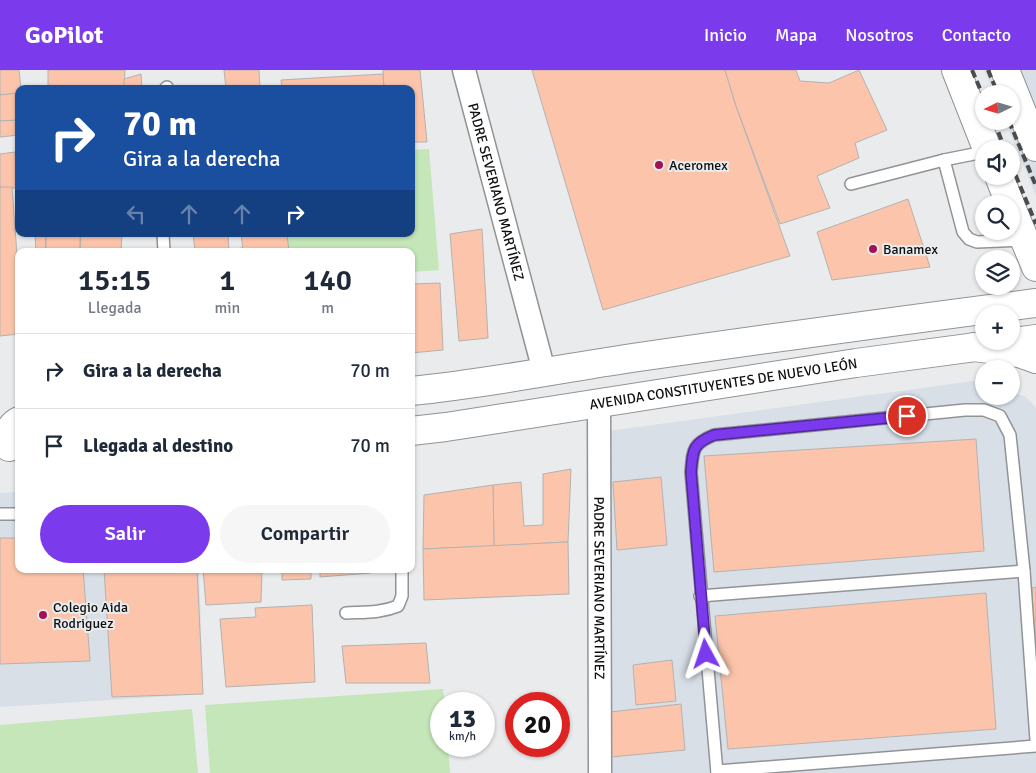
<!DOCTYPE html>
<html lang="es">
<meta charset="utf-8">
<style>
body{margin:0;font-family:Signika,sans-serif;background:#f6f6f7;color:#1f2937;height:100vh;display:flex;flex-direction:column;font-size:19px;white-space:nowrap}
*{box-sizing:border-box;margin:0}
p{font-size:16px;color:#747a83}
.icon{flex:none;width:28px;height:28px;fill:none;stroke:currentColor;stroke-width:2;stroke-linecap:round;stroke-linejoin:round}
.map{position:relative;flex:1;overflow:hidden}
.panel{position:absolute;left:15px;top:178px;width:400px;height:325px;display:flex;flex-direction:column;background:#fff;border-radius:10px;box-shadow:0 1px 4px #0004}
.panel>*{flex:none}
.guide{position:absolute;left:15px;top:15px;width:400px;height:152px;border-radius:10px;box-shadow:0 1px 4px #0004;background:#1a4fa0;color:#fff;overflow:hidden}
.needle{width:32px;rotate:265deg}
.fabs{position:absolute;left:975px;top:15px;display:grid;gap:10px}
.fabs a{display:grid;place-items:center;width:45px;height:45px;border-radius:50%;background:#fff;box-shadow:0 1px 4px #0004;font-size:25px}
.speed{position:absolute;left:430px;top:622px;display:flex;gap:10px;font-size:25px;font-weight:700;text-align:center}
.speed>*{display:grid;place-content:center;width:65px;height:65px;border-radius:50%;background:#fff;box-shadow:0 1px 4px #0004;line-height:1}
.speed small{font-size:12px;font-weight:400}
.speed .limit{border:8px solid #d22;background:#fff;color:#111}
.pin{position:absolute;display:grid;place-items:center;width:42px;height:42px;color:#fff;margin:-21px;border:2px solid #fff;border-radius:50%;box-shadow:0 1px 5px #0007}
.me{position:absolute;width:55px;margin:-28px;rotate:355deg;stroke-linejoin:round;filter:drop-shadow(0 0 4px #0008)}
.turn{display:flex;align-items:center;gap:18px;height:105px;padding:0 25px;font-size:22px}
.turn .icon{width:65px;height:65px;stroke-width:2.5}
.turn b{display:block;font-size:35px;line-height:42px}
.lanes{display:flex;align-items:center;height:48px;padding:0 25px;background:#0003;justify-content:center;gap:25px;direction:ltr}
.lanes .off{opacity:.35}
.eta{display:flex;justify-content:space-evenly;align-items:center;height:85px;text-align:center}
.eta b{font-size:30px;font-weight:600;line-height:35px}
.button{display:flex;gap:10px;margin-top:auto;padding:10px 25px}
.button a{flex:1;height:58px;border-radius:30px;background:#7c3aed;color:#fff;font-size:20px;font-weight:600;line-height:58px;text-align:center}
.button a+a{background:#f6f6f7;color:#1f2937}
ul{padding:0;list-style:none}
li{display:flex;align-items:center;gap:15px;height:75px;padding:0 25px;border-top:1px solid #e0e1e3}
li div{flex:1}
li b{display:block;font-size:19px}
li em{font-style:normal}
header{display:flex;align-items:center;gap:30px;box-sizing:border-box;height:70px;padding:0 25px;background:#7c3aed;color:#fff}
header strong{font-size:24px}
nav{display:flex;gap:28px;margin-inline-start:auto;font-size:18px}
.map>svg:first-child{display:block}
.built{fill:#d8dfe7}
.green{fill:#c5e6b8}
.building{fill:#fcc5ab;stroke:#b4b2b0}
.lines{fill:none;stroke-linecap:round;stroke-linejoin:round}
.lane-casing{stroke:#919395;stroke-width:14}
.street-casing{stroke:#919395;stroke-width:25}
.secondary-casing{stroke:#919395;stroke-width:30}
.highway-casing{stroke:#919395;stroke-width:30}
.lane{stroke:#fff;stroke-width:11}
.street{stroke:#fff;stroke-width:22}
.secondary{stroke:#fff;stroke-width:28}
.highway{stroke:#fff;stroke-width:28}
.rail{stroke:#4a4c4d;stroke-width:4;stroke-dasharray:8 4;stroke-linecap:butt}
.route-casing{stroke:#51269a;stroke-width:12}
.route{stroke:#7c3aed;stroke-width:9}
.poi-dot{fill:#a31254;stroke:#e9ebed;stroke-width:2}
.labels{text-anchor:middle;dominant-baseline:central;stroke-width:4;stroke-linejoin:round;paint-order:stroke}
.poi-label{font-size:14px;fill:#0d0e0f;stroke:#e9ebed;text-anchor:start}
.street-label{font-size:14px;fill:#0d0e0f;stroke:#e9ebed}
</style>
<header>
<strong>GoPilot</strong>
<nav><a>Inicio</a><a>Mapa</a><a>Nosotros</a><a>Contacto</a></nav>
</header>
<div class="map">
<svg width="1036" height="703" viewBox="0 0 1036 703">
<rect width="100%" height="100%" fill="#e9ebed"/>
<g class="built">
<polygon points="984,0 1036,0 1036,126 1005,51 1011,51 1011,24 994,24"/>
<polygon points="980,310 984,312 984,326 1011,326 1011,322 1026,327 1036,338 1036,703 607,703 609,361"/>
<polygon points="19,422 19,499 199,499 203,624 0,637 0,423"/>
</g>
<g class="green">
<polygon points="429,79 439,200 411,202 411,181 289,181 287,164 411,164 411,80"/>
<polygon points="443,619 445,634 441,634 441,676 448,676 450,703 210,703 205,635"/>
<polygon points="192,639 198,703 0,703 0,655"/>
</g>
<g class="building">
<polygon points="0,0 19,0 21,19 19,19 19,23 0,25"/>
<polygon points="48,0 125,0 124,19 48,19"/>
<polygon points="224,0 259,0 260,19 226,19"/>
<polygon points="383,0 420,0 427,72 411,72 411,19 384,19"/>
<polygon points="532,0 725,0 736,36 790,186 603,240"/>
<polygon points="725,0 796,0 800,11 829,13 859,0 887,60 855,73 859,88 817,106 830,138 780,154 736,36"/>
<polygon points="141,4 142,19 124,19 124,9"/>
<polygon points="383,4 384,19 282,19 281,10"/>
<polygon points="19,23 19,50 0,51 0,25"/>
<polygon points="19,50 19,65 0,67 0,51"/>
<polygon points="15,82 17,118 0,118 0,84"/>
<polygon points="0,117 12,117 19,212 19,264 0,266"/>
<polygon points="908,129 930,197 832,210 817,162"/>
<polygon points="482,159 488,268 459,271 450,164"/>
<polygon points="35,164 46,164 45,181 36,181"/>
<rect x="46" y="164" width="34" height="17"/>
<polygon points="81,164 122,164 121,181 80,181"/>
<polygon points="193,164 228,164 229,180 242,178 243,181 195,181"/>
<polygon points="241,164 287,164 289,181 243,181"/>
<polygon points="440,213 443,280 411,283 411,214"/>
<polygon points="976,369 984,481 714,502 704,386"/>
<polygon points="571,399 568,472 494,476 493,415 521,412 524,456 543,455 543,404"/>
<polygon points="661,407 667,475 617,480 613,412"/>
<polygon points="493,415 494,476 423,479 424,425"/>
<polygon points="0,468 19,468 19,499 83,499 90,591 0,594"/>
<polygon points="568,472 569,524 424,530 423,479"/>
<polygon points="104,499 197,499 203,624 112,627"/>
<polygon points="203,499 262,499 261,532 206,535"/>
<polygon points="282,499 311,499 311,509 282,510"/>
<polygon points="320,499 369,499 370,503 320,507"/>
<polygon points="1036,517 1036,575 1034,575 1032,518"/>
<polygon points="986,523 996,659 728,679 715,546"/>
<polygon points="312,535 315,612 226,617 220,549 256,547 255,538"/>
<polygon points="426,573 430,613 346,613 342,576"/>
<polygon points="672,590 676,631 636,635 633,595"/>
<polygon points="681,634 685,680 611,687 610,642"/>
</g>
<g class="lines">
<g class="lane-casing">
<g id="lane">
<polyline points="165,19 167,17"/>
<polyline points="944,90 963,162 969,169 977,172 1025,170"/>
<polyline points="851,114 944,90 984,82"/>
<polyline points="163,164 164,181"/>
<polyline points="0,444 19,444"/>
<polyline points="700,526 1024,501"/>
<path d="M 346,543 C 364,542 381,543 398,536 L 402,526 L 402,499"/>
<polyline points="717,701 1036,676"/>
<path d="M 717,703 L 691,402 C 693,380 692,374 714,365 L 965,340 L 984,340 L 1000,346 L 1010,365 L 1024,501 L 1036,670"/>
</g>
</g>
<g class="street-casing">
<g id="street">
<path id="s1" d="M 464,0 L 544,301"/>
<path id="s2" d="M 599,333 L 600,703"/>
</g>
</g>
<g class="secondary-casing">
<g id="secondary">
<path d="M 411,321 C 485,314 558,299 632,288 C 766,269 901,250 1036,233"/>
<path id="s3" d="M 411,361 L 446,357 L 856,293 L 1036,269"/>
<path d="M 9,377 C 8,365 8,357 19,351"/>
</g>
</g>
<g class="highway-casing">
<g id="highway">
<polyline points="956,0 987,79"/>
<polyline points="1005,0 1036,77"/>
<polyline points="999,106 1010,134"/>
<polyline points="1011,137 1036,197"/>
<polyline points="974,277 1019,283 1036,289"/>
</g>
</g>
<use href="#lane" class="lane"/>
<use href="#street" class="street"/>
<use href="#secondary" class="secondary"/>
<use href="#highway" class="highway"/>
<g class="rail">
<polyline points="972,0 984,28"/>
<polyline points="988,0 998,24"/>
<polyline points="994,51 1005,79"/>
<polyline points="1009,51 1036,116"/>
<polyline points="1011,94 1036,154"/>
</g>
</g>
<g class="lines">
<g class="route-casing">
<path id="route" d="M 706,584 L 691,402 C 693,380 692,374 714,365 L 907,346"/>
</g>
<use href="#route" class="route"/>
</g>
<g class="poi-dot">
<circle cx="659" cy="95" r="5"/>
<circle cx="873" cy="179" r="5"/>
<circle cx="43" cy="545" r="5"/>
</g>
<g class="labels">
<g class="poi-label">
<text x="669" y="95">Aceromex</text>
<text x="883" y="179">Banamex</text>
<text x="53" y="537">Colegio Aida<tspan x="53" dy="16">Rodriguez</tspan></text>
</g>
<g class="street-label">
<text stroke="none"><textPath href="#s1" startOffset="126">PADRE SEVERIANO MARTÍNEZ</textPath></text>
<text stroke="none"><textPath href="#s3" startOffset="316">AVENIDA CONSTITUYENTES DE NUEVO LEÓN</textPath></text>
<text stroke="none"><textPath href="#s2" startOffset="185">PADRE SEVERIANO MARTÍNEZ</textPath></text>
</g>
</g>
</svg>
<div class="fabs">
<a><svg class="needle" viewBox="-14 -14 28 28"><path d="M0-13l5 13h-10z" fill="#e53935"/><path d="M0 13l5-13h-10z" fill="#747a83"/></svg></a>
<a><svg class="icon" aria-label="sound" viewBox="0 0 24 24"><path d="M4 9h4l5-4v14l-5-4H4zM17 9q2 3 0 6"/></svg></a>
<a><svg class="icon" aria-label="search" viewBox="0 0 24 24"><circle cx="10" cy="10" r="6"/><path d="M15 15l6 6"/></svg></a>
<a><svg class="icon" aria-label="layers" viewBox="0 0 24 24"><path d="M12 4l9 5-9 5-9-5zM3 14l9 5 9-5"/></svg></a>
<a>+</a>
<a>−</a>
</div>
<div class="speed"><div>13<small>km/h</small></div><div class="limit">20</div></div>
<div class="pin" style="left:907px;top:346px;background:#d93025"><svg class="icon" aria-label="arrive" viewBox="0 0 24 24"><path d="M6 21V4h12l-3 4 3 4H6"/></svg></div>
<svg class="me" style="left:706px;top:584px" viewBox="-20 -20 40 40"><path d="M0-17L14 15 0 8-14 15z" fill="#7c3aed" stroke="#fff" stroke-width="4"/></svg>
<div class="guide">
<div class="turn"><svg class="icon" aria-label="right" viewBox="0 0 24 24"><path d="M7 20v-9h11M14 6l5 5-5 5"/></svg><div><b>70 m</b>Gira a la derecha</div></div>
<div class="lanes"><svg class="icon off" aria-label="left" viewBox="0 0 24 24"><path d="M17 20v-9H6M10 6l-5 5 5 5"/></svg><svg class="icon off" aria-label="ahead" viewBox="0 0 24 24"><path d="M12 20V5M6 11l6-6 6 6"/></svg><svg class="icon off" aria-label="ahead" viewBox="0 0 24 24"><path d="M12 20V5M6 11l6-6 6 6"/></svg><svg class="icon" aria-label="right" viewBox="0 0 24 24"><path d="M7 20v-9h11M14 6l5 5-5 5"/></svg></div>
</div>
<section class="panel">
<div class="eta">
<div><b>15:15</b><p>Llegada</p></div>
<div><b>1</b><p>min</p></div>
<div><b>140</b><p>m</p></div>
</div>
<ul>
<li><svg class="icon" aria-label="right" viewBox="0 0 24 24"><path d="M7 20v-9h11M14 6l5 5-5 5"/></svg><div><b>Gira a la derecha</b></div><em>70 m</em></li>
<li><svg class="icon" aria-label="arrive" viewBox="0 0 24 24"><path d="M6 21V4h12l-3 4 3 4H6"/></svg><div><b>Llegada al destino</b></div><em>70 m</em></li>
</ul>
<div class="button"><a>Salir</a><a>Compartir</a></div>
</section>
</div>
